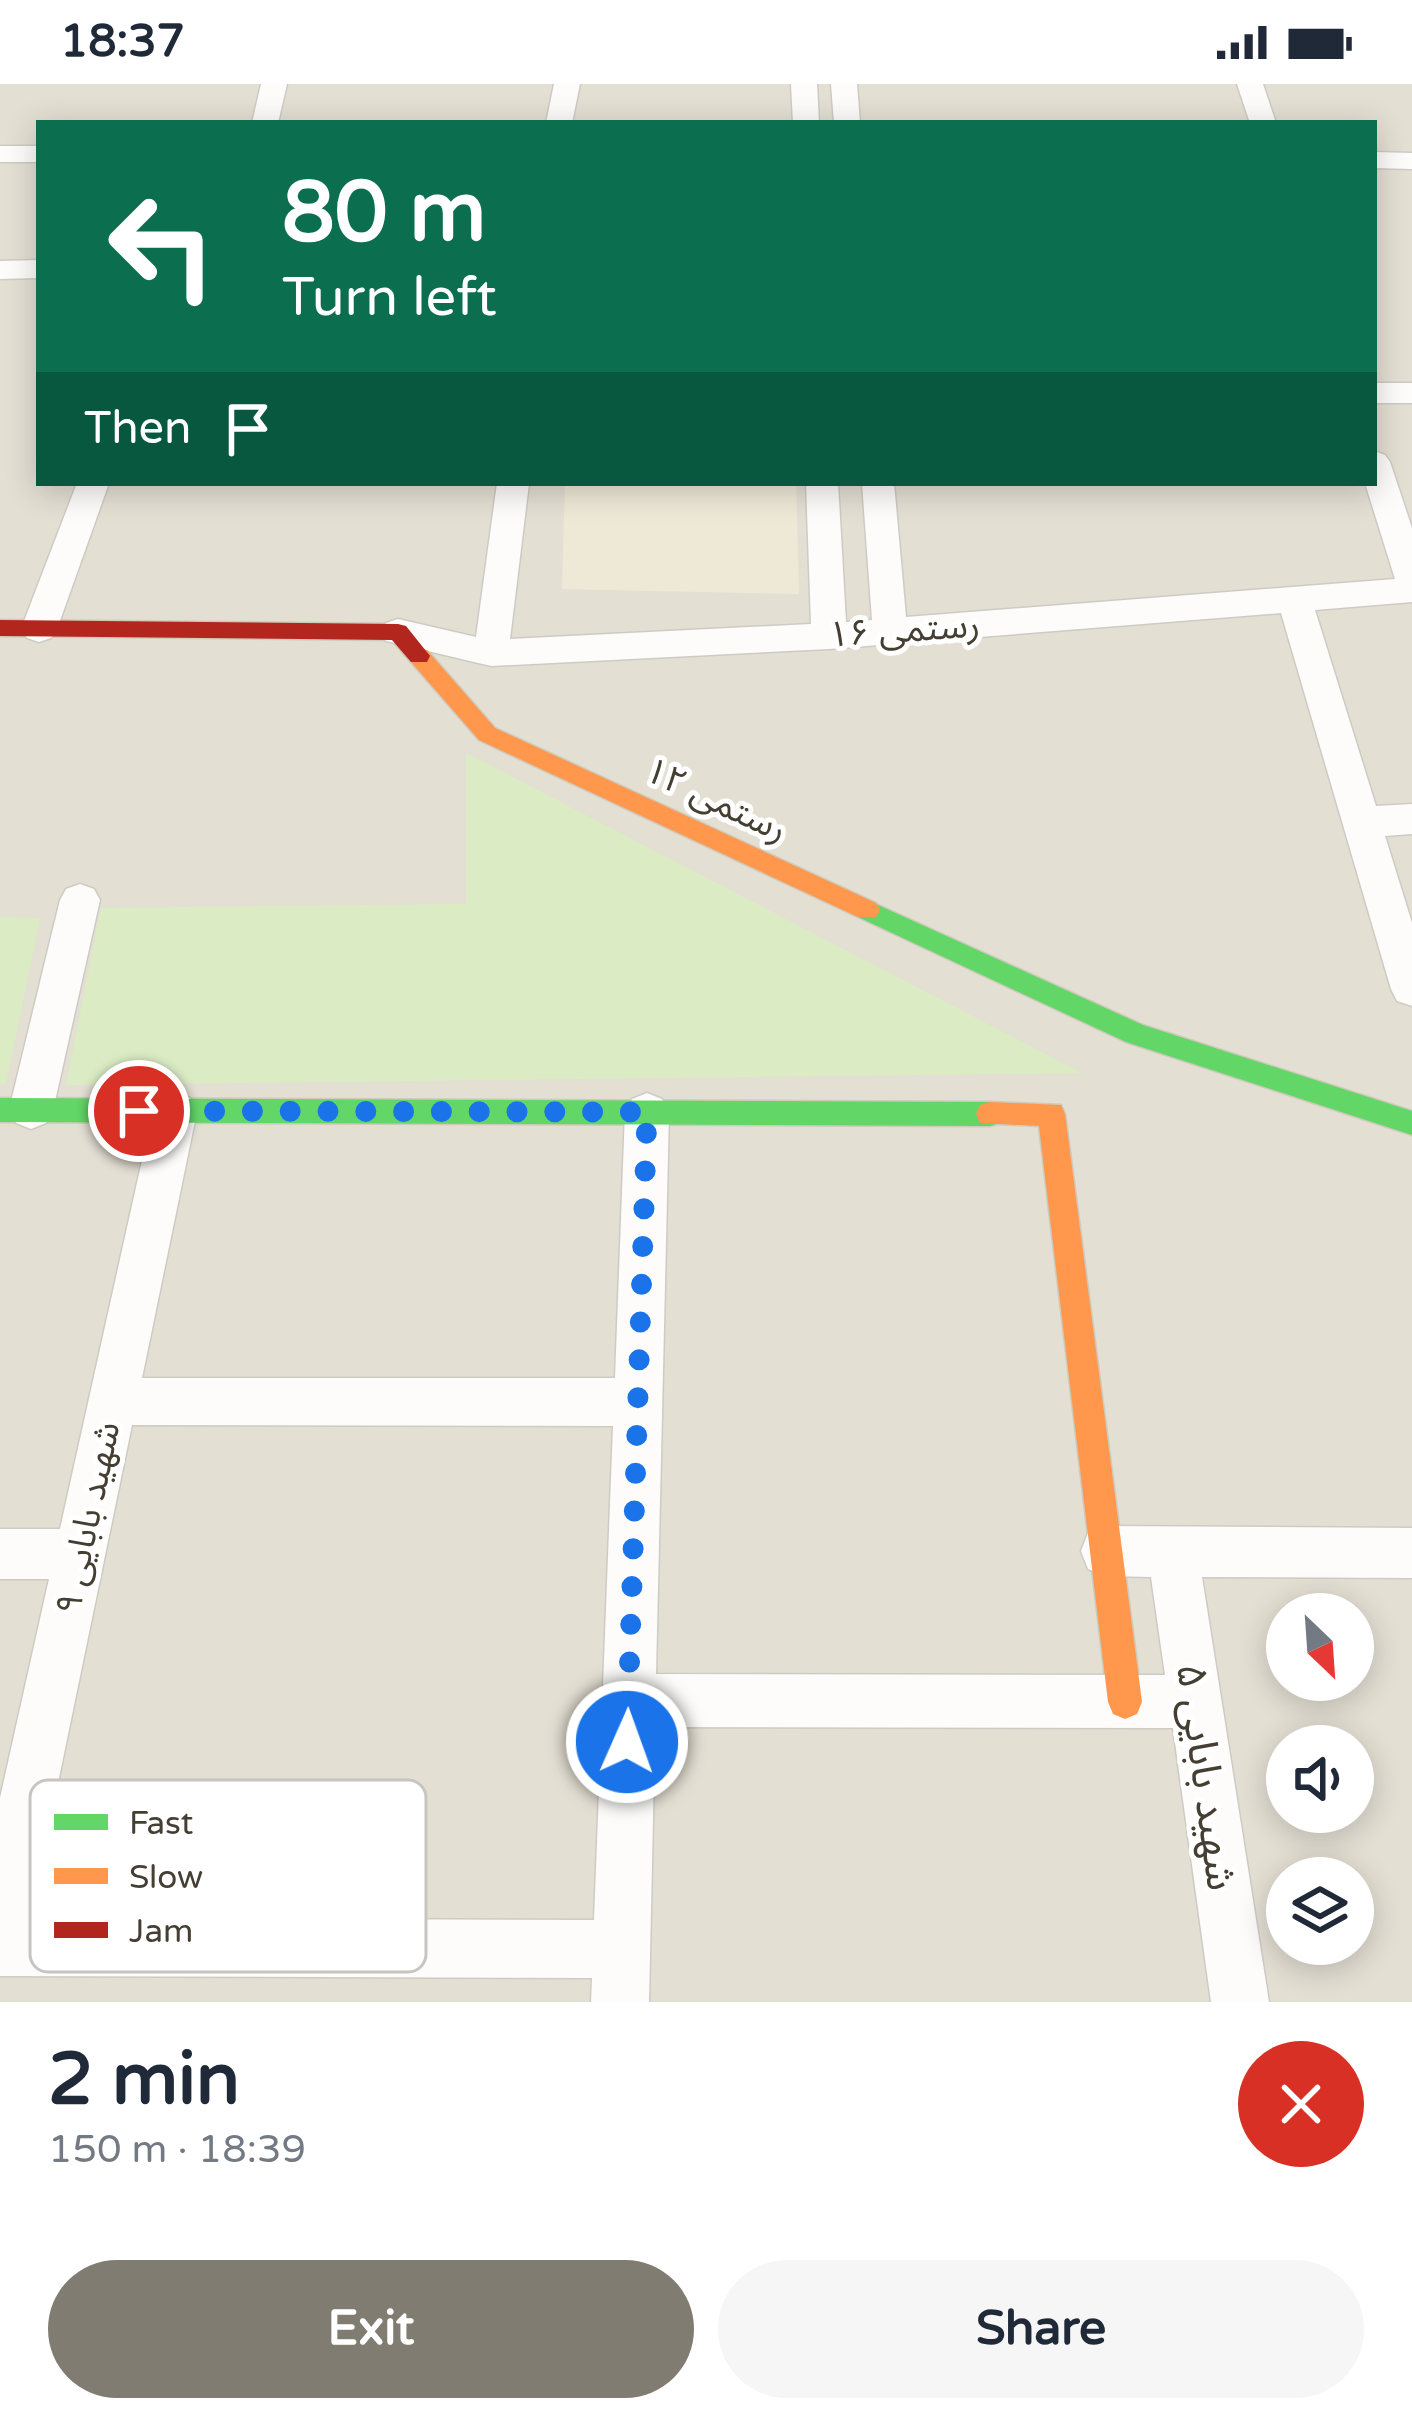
<!DOCTYPE html>
<meta charset="utf-8">
<style>
body{margin:0;font-family:"Varela Round","Noto Sans Arabic",sans-serif;background:#f6f6f7;color:#1f2937;height:100vh;display:flex;flex-direction:column;font-size:45px;white-space:nowrap}
*{box-sizing:border-box;margin:0}
p{font-size:39px;color:#747a83}
.icon{flex:none;width:66px;height:66px;fill:none;stroke:currentColor;stroke-width:2;stroke-linecap:round;stroke-linejoin:round}
.map{position:relative;height:1918px;overflow:hidden}
.side{display:flex;flex-direction:column;background:#fff;flex:1}
.side>*{flex:none}
.guide{position:absolute;left:36px;top:36px;width:1341px;height:366px;border-radius:0px;box-shadow:0 6px 30px #0003;background:#0b6e4f;color:#fff;overflow:hidden}
.needle{width:78px;rotate:155deg}
.controls{position:absolute;left:1266px;top:1509px;display:grid;gap:24px}
.controls a{display:grid;place-items:center;width:108px;height:108px;border-radius:50%;background:#fff;box-shadow:0 6px 30px #0003;font-size:60px}
.pin{position:absolute;display:grid;place-items:center;width:102px;height:102px;color:#fff;margin:-51px;border:6px solid #fff;border-radius:50%;box-shadow:0 3px 12px #0007}
.me{position:absolute;width:132px;margin:-66px;rotate:2deg;stroke-linejoin:round;filter:drop-shadow(0 0 9px #0008)}
.turn{display:flex;align-items:center;gap:42px;height:252px;padding:0 48px;font-size:54px}
.turn .icon{width:156px;height:156px;stroke-width:2.5}
.turn b{display:block;font-size:84px;line-height:102px}
.then{display:flex;align-items:center;height:114px;padding:0 48px;background:#0003;gap:24px;font-size:45px}
.round{display:grid;place-items:center;flex:none;width:126px;height:126px;border-radius:63px;background:#f6f6f7}
.overview{display:flex;align-items:center;justify-content:space-between;height:204px;padding:0 48px}
h1{font-size:72px;font-weight:700;line-height:90px}
.cta{display:flex;gap:24px;margin-top:auto;padding:24px 48px}
.cta a{flex:1;height:138px;border-radius:72px;background:#817c72;color:#fff;font-size:48px;font-weight:700;line-height:138px;text-align:center}
.cta a+a{background:#f6f6f7;color:#1f2937}
.status{display:flex;justify-content:space-between;align-items:center;height:84px;padding:0 60px;background:#fff;direction:ltr}
.status svg{height:33px;fill:currentColor}
.map>svg:first-child{display:block}
.residential{fill:#e4dfd3;fill-rule:evenodd}
.education{fill:#eee9d7}
.green{fill:#dbecc4}
.lines{fill:none;stroke-linecap:round;stroke-linejoin:round}
.street-casing{stroke:#cecbc4;stroke-width:3}
.fast-casing{stroke:#cfcabc;stroke-width:3}
.slow-casing{stroke:#cfcabc;stroke-width:3}
.jam-casing{stroke:#cfcabc;stroke-width:3}
.street{fill:#fdfcfb;fill-rule:evenodd}
.fast{fill:#63d668;fill-rule:evenodd}
.slow{fill:#ff974d;fill-rule:evenodd}
.jam{fill:#b3261e;fill-rule:evenodd}
.route{stroke:#1a73e8;stroke-width:21;stroke-dasharray:0 37.8}
.labels{text-anchor:middle;dominant-baseline:central;stroke-width:10;stroke-linejoin:round;paint-order:stroke}
.street-label{font-size:36px;fill:#453f33;stroke:#fff}
.near-street-label{font-size:42px;fill:#453f33;stroke:#fff}
.key{fill:#fff;stroke:#c7c5c2;stroke-width:3}
.key-label{font-size:33px;fill:#453f33}
</style>
<div class="status"><b>18:37</b><svg viewBox="0 0 49 12"><path d="M0 12V9h3v3zM5 12V6h3v6zM10 12V3h3v9zM15 12V0h3v12zM26 1h20v11H26zM47 4h2v5h-2z"/></svg></div>
<div class="map">
<svg width="1412" height="1918" viewBox="0 0 1412 1918">
<rect width="100%" height="100%" fill="#f0ede6"/>
<path class="residential" d="M 0,0 L 1412,0 L 1412,1918 L 0,1918 ZM 39,39 L 1374,39 L 1374,399 L 39,399 ZM 1287,1530 L 1353,1530 L 1353,1596 L 1287,1596 ZM 1287,1662 L 1353,1662 L 1353,1728 L 1287,1728 ZM 1287,1794 L 1353,1794 L 1353,1860 L 1287,1860 Z"/>
<polygon class="education" points="565,399 796,399 799,510 562,505"/>
<g class="green">
<polygon points="466,669 1082,989 66,1001 101,824 466,820"/>
<polygon points="0,833 40,834 6,999 0,1000"/>
</g>
<g class="lines">
<g class="street-casing">
<g id="street">
<polygon points="261,0 287,0 278,39 252,39"/>
<polygon points="554,0 580,0 572,39 546,39"/>
<polygon points="791,0 817,0 819,39 793,39"/>
<polygon points="831,0 857,0 860,39 834,39"/>
<polygon points="1237,0 1263,0 1276,39 1250,39"/>
<rect x="0" y="62" width="39" height="16"/>
<polygon points="1374,68 1412,69 1412,85 1374,84"/>
<polygon points="39,176 39,194 0,195 0,177"/>
<rect x="1374" y="299" width="38" height="20"/>
<polygon points="1374,367 1385,371 1390,378 1412,444 1412,518 1315,526 1376,722 1412,720 1412,750 1385,752 1412,839 1412,922 1397,917 1391,905 1281,529 829,565 491,582 386,557 380,548 386,539 398,535 476,553 497,399 529,399 510,555 811,540 806,399 838,399 846,538 872,536 862,399 894,399 906,533 1395,495 1365,399 1374,399"/>
<polygon points="77,399 109,399 57,545 51,554 39,558 27,554 21,545"/>
<polygon points="80,800 94,805 100,816 53,1026 46,1039 31,1045 16,1039 9,1026 60,816 66,805"/>
<path d="M 175,1008 L 190,1014 L 197,1027 L 142,1294 L 615,1294 L 625,1028 L 632,1015 L 647,1009 L 662,1015 L 669,1028 L 656,1590 L 1165,1591 L 1151,1493 L 1106,1492 L 1088,1485 L 1081,1467 L 1088,1449 L 1106,1442 L 1412,1444 L 1412,1494 L 1202,1493 L 1269,1918 L 1211,1918 L 1173,1644 L 655,1643 L 649,1918 L 591,1918 L 592,1894 L 0,1892 L 0,1714 L 49,1495 L 0,1495 L 0,1445 L 60,1445 L 153,1027 L 160,1014 ZM 132,1341 L 613,1342 L 594,1836 L 30,1834 Z"/>
</g>
</g>
<g class="fast-casing">
<g id="fast">
<polygon points="867,816 1143,941 1412,1027 1412,1051 1126,958 858,833 854,826 858,819"/>
<polygon points="0,1014 990,1018 1000,1021 1004,1030 1000,1039 990,1042 0,1038"/>
</g>
</g>
<g class="slow-casing">
<g id="slow">
<polygon points="419,564 427,566 495,644 876,819 880,826 876,833 858,833 479,656 411,578 408,572"/>
<polygon points="990,1018 1061,1021 1065,1030 1142,1618 1137,1630 1125,1635 1113,1630 1108,1618 1039,1042 980,1039 976,1030 980,1021"/>
</g>
</g>
<g class="jam-casing">
<polygon id="jam" points="0,536 398,540 406,542 430,572 427,578 411,578 392,556 0,552"/>
</g>
<use href="#street" class="street"/>
<use href="#fast" class="fast"/>
<use href="#slow" class="slow"/>
<use href="#jam" class="jam"/>
</g>
<g class="lines">
<polyline class="route" points="139,1027 647,1028 627,1658"/>
</g>
<g class="labels">
<g class="street-label">
<text transform="translate(904 546) rotate(-4)">رستمی ۱۶</text>
<text transform="translate(716 716) rotate(25)">رستمی ۱۲</text>
<text transform="translate(88 1434) rotate(-78)">شهید بابایی ۹</text>
</g>
<g class="near-street-label">
<text transform="translate(1206 1693) rotate(82)">شهید بابایی ۵</text>
</g>
</g>
<rect x="30" y="1696" width="396" height="192" rx="18" class="key"/>
<rect x="54" y="1730" width="54" height="16" fill="#63d668"/>
<rect x="54" y="1784" width="54" height="16" fill="#ff974d"/>
<rect x="54" y="1838" width="54" height="16" fill="#b3261e"/>
<g class="key-label">
<text x="129" y="1750">Fast</text>
<text x="129" y="1804">Slow</text>
<text x="129" y="1858">Jam</text>
</g>
</svg>
<div class="controls">
<a><svg class="needle" viewBox="-14 -14 28 28"><path d="M0-13l5 13h-10z" fill="#e53935"/><path d="M0 13l5-13h-10z" fill="#747a83"/></svg></a>
<a><svg class="icon" aria-label="sound" viewBox="0 0 24 24"><path d="M4 9h4l5-4v14l-5-4H4zM17 9q2 3 0 6"/></svg></a>
<a><svg class="icon" aria-label="layers" viewBox="0 0 24 24"><path d="M12 4l9 5-9 5-9-5zM3 14l9 5 9-5"/></svg></a>
</div>
<div class="pin" style="left:139px;top:1027px;background:#d93025"><svg class="icon" aria-label="arrive" viewBox="0 0 24 24"><path d="M6 21V4h12l-3 4 3 4H6"/></svg></div>
<svg class="me" style="left:627px;top:1658px" viewBox="-20 -20 40 40"><circle r="17" fill="#1a73e8" stroke="#fff" stroke-width="3"/><path d="M0-11L8 9 0 5-8 9z" fill="#fff"/></svg>
<div class="guide">
<div class="turn"><svg class="icon" aria-label="left" viewBox="0 0 24 24"><path d="M17 20v-9H6M10 6l-5 5 5 5"/></svg><div><b>80 m</b>Turn left</div></div>
<div class="then">Then<svg class="icon" aria-label="arrive" viewBox="0 0 24 24"><path d="M6 21V4h12l-3 4 3 4H6"/></svg></div>
</div>
</div>
<section class="side">
<div class="overview"><div><h1>2 min</h1><p>150 m · 18:39</p></div><a class="round" style="background:#d93025;color:#fff"><svg class="icon" aria-label="close" viewBox="0 0 24 24"><path d="M6 6l12 12M18 6L6 18"/></svg></a></div>
<div class="cta"><a>Exit</a><a>Share</a></div>
</section>
